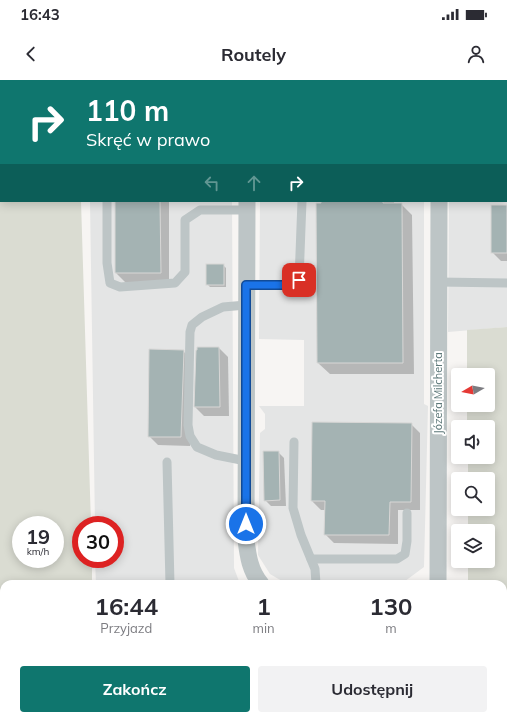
<!DOCTYPE html>
<html lang="pl">
<meta charset="utf-8">
<style>
body{margin:0;font-family:Mulish,sans-serif;background:#f2f2f3;color:#2b2b33;height:100vh;display:flex;flex-direction:column;font-size:15px;white-space:nowrap}
*{box-sizing:border-box;margin:0}
p{font-size:13px;color:#7c7c81}
.icon{flex:none;width:22px;height:22px;fill:none;stroke:currentColor;stroke-width:2;stroke-linecap:round;stroke-linejoin:round}
.map{position:relative;flex:1;overflow:hidden}
.panel{position:absolute;left:0px;top:500px;width:507px;height:140px;display:flex;flex-direction:column;background:#fff;border-radius:12px 12px 0 0;box-shadow:0 2px 10px #0003}
.panel>*{flex:none}
.banner{position:absolute;left:0px;top:0px;width:507px;height:122px;box-shadow:0 2px 10px #0003;background:#0f766e;color:#fff;overflow:hidden}
.needle{width:26px;rotate:260deg}
.controls{position:absolute;left:451px;top:288px;display:grid;gap:8px}
.controls a{display:grid;place-items:center;width:44px;height:44px;border-radius:4px;background:#fff;box-shadow:0 2px 10px #0003;font-size:20px}
.speed{position:absolute;left:12px;top:436px;display:flex;gap:8px;font-size:20px;font-weight:700;text-align:center}
.speed>*{display:grid;place-content:center;width:52px;height:52px;border-radius:50%;background:#fff;box-shadow:0 2px 10px #0003;line-height:1}
.speed small{font-size:10px;font-weight:400}
.speed .limit{border:6px solid #d22;background:#fff;color:#111}
.pin{position:absolute;display:grid;place-items:center;width:34px;height:34px;color:#fff;margin:-17px;border-radius:8px;box-shadow:0 2px 6px #0006}
.me{position:absolute;width:44px;margin:-22px;rotate:0deg;stroke-linejoin:round;filter:drop-shadow(0 0 3px #0008)}
.turn{display:flex;align-items:center;gap:14px;height:84px;padding:0 20px;font-size:18px}
.turn .icon{width:52px;height:52px;stroke-width:2.5}
.turn b{display:block;font-size:28px;line-height:34px}
.lanes{display:flex;align-items:center;height:38px;padding:0 20px;background:#0003;justify-content:center;gap:20px;direction:ltr}
.lanes .off{opacity:.35}
.eta{display:flex;justify-content:space-evenly;align-items:center;height:68px;text-align:center}
.eta b{font-size:24px;font-weight:700;line-height:28px}
.action{display:flex;gap:8px;margin-top:auto;padding:8px 20px}
.action a{flex:1;height:46px;border-radius:4px;background:#0f766e;color:#fff;font-size:16px;font-weight:700;line-height:46px;text-align:center}
.action a+a{background:#f2f2f3;color:#2b2b33}
.status{display:flex;justify-content:space-between;align-items:center;height:28px;padding:0 20px;background:#fff;direction:ltr}
.status svg{height:11px;fill:currentColor}
header{display:flex;justify-content:space-between;align-items:center;height:52px;padding:0 20px;background:#fff;font-size:18px;font-weight:700}
.map>svg:first-child{display:block}
.built{fill:#e4e5e5}
.green{fill:#dadcd2;fill-rule:evenodd}
.shadow{fill:#0003}
.building{fill:#a4b3b3;stroke:#d8d7d6}
.lines{fill:none;stroke-linecap:round;stroke-linejoin:round}
.path{stroke:#b7bdbe;stroke-width:2.5;stroke-dasharray:2 2;stroke-linecap:butt}
.service{stroke:#bdc5c6;stroke-width:9}
.minor{stroke:#bdc5c6;stroke-width:17}
.tertiary{stroke:#bdc5c6;stroke-width:22}
.route-casing{stroke:#114b97;stroke-width:10}
.route{stroke:#1a73e8;stroke-width:7}
.labels{text-anchor:middle;dominant-baseline:central;stroke-width:4;stroke-linejoin:round;paint-order:stroke}
.street-label{font-size:11px;fill:#5d7879;stroke:#fff}
</style>
<div class="status"><b>16:43</b><svg viewBox="0 0 49 12"><path d="M0 12V9h3v3zM5 12V6h3v6zM10 12V3h3v9zM15 12V0h3v12zM26 1h20v11H26zM47 4h2v5h-2z"/></svg></div>
<header><svg class="icon" aria-label="back" viewBox="0 0 24 24"><path d="M15 5l-7 7 7 7"/></svg>Routely<svg class="icon" aria-label="person" viewBox="0 0 24 24"><circle cx="12" cy="8" r="4"/><path d="M4 21q1-7 8-7t8 7"/></svg></header>
<div class="map">
<svg width="507" height="640" viewBox="0 0 507 640">
<rect width="100%" height="100%" fill="#f7f5f3"/>
<g class="built">
<polygon points="506,64 507,64 507,247 448,252 449,121 506,121"/>
<polygon points="90,121 232,121 234,488 240,504 96,504 95,479 115,479 115,445 95,445"/>
<polygon points="260,121 424,121 424,324 428,326 424,487 401,504 287,504 270,494 258,475 260,353 265,349 265,334 259,326 304,326 304,260 259,259"/>
<polygon points="503,554 507,554 507,640 452,640 452,636 503,636"/>
<rect x="98" y="636" width="181" height="4"/>
<rect x="305" y="636" width="124" height="4"/>
</g>
<g class="green">
<polygon points="22,0 234,0 233,1 22,1"/>
<polygon points="447,0 507,0 507,12 506,12 506,1 447,1"/>
<path d="M 0,56 L 1,56 L 1,121 L 81,121 L 91,445 L 81,445 L 81,479 L 92,479 L 92,504 L 4,504 L 4,636 L 96,636 L 96,640 L 0,640 ZM 21,445 L 55,445 L 55,479 L 21,479 Z"/>
<polygon points="507,247 507,564 503,564 503,504 468,504 468,481 488,481 488,451 468,451 468,429 488,429 488,399 468,399 468,377 488,377 488,347 467,347 467,325 488,325 488,295 467,295 467,250"/>
<rect x="445" y="636" width="18" height="4"/>
</g>
<g class="shadow">
<polygon points="116,121 169,121 169,202 125,202 116,193"/>
<polygon points="322,121 394,121 394,124 401,124 412,135 414,294 330,294 318,283"/>
<polygon points="507,126 507,181 501,181 492,172"/>
<polygon points="223,185 226,188 226,207 210,207 207,204"/>
<polygon points="219,268 228,277 229,336 204,336 195,327"/>
<polygon points="183,271 192,280 190,366 158,365 149,356"/>
<polygon points="313,343 411,344 420,353 420,430 398,430 398,464 334,463 325,454 325,430 321,430 312,421"/>
<polygon points="278,372 284,378 286,426 271,426 265,420"/>
<polygon points="503,607 507,607 507,640 493,640 493,636 503,636"/>
<polygon points="171,636 233,636 233,639 175,640"/>
</g>
<g class="building">
<polygon points="115,121 160,121 161,193 115,193"/>
<polygon points="321,121 383,121 383,123 402,123 403,283 317,283 316,123 321,123"/>
<rect x="491" y="125" width="16" height="48"/>
<rect x="206" y="184" width="18" height="21"/>
<polygon points="197,267 219,267 220,327 194,327 196,270 197,270"/>
<polygon points="149,269 184,270 181,357 148,357"/>
<polygon points="312,342 412,343 411,422 390,422 389,455 324,455 325,421 311,421"/>
<polygon points="263,371 279,371 280,420 264,421"/>
</g>
<g class="lines">
<polyline class="path" points="506,50 507,50"/>
<g class="service">
<polyline points="439,0 439,1"/>
<polyline points="107,121 107,183 110,203 120,207 175,203 185,192 185,140 200,130 247,130"/>
<polyline points="438,202 507,203"/>
<polyline points="246,205 294,205 299,200 302,121"/>
<polyline points="246,225 223,227 202,237 192,245 190,252 188,345 190,356 197,367 216,375 246,381"/>
<polyline points="294,362 293,428 301,455 315,489 316,504"/>
<polyline points="167,382 170,504"/>
<polyline points="311,479 397,479 405,474 407,461 407,433"/>
<polyline points="503,572 507,572"/>
<polyline points="367,636 367,640"/>
<polyline points="480,636 480,640"/>
</g>
<g class="minor">
<path d="M 247,121 L 246,460 C 248,476 250,491 261,504"/>
<polyline points="438,504 439,121"/>
<polyline points="295,636 295,640"/>
<polyline points="439,636 439,640"/>
</g>
<g class="tertiary">
<polyline points="506,25 507,25"/>
<polyline points="0,28 1,28"/>
</g>
</g>
<g class="lines">
<g class="route-casing">
<polyline id="route" points="246,444 246,205 294,205 299,200"/>
</g>
<use href="#route" class="route"/>
</g>
<g class="labels">
<g class="street-label">
<text transform="translate(438 313) rotate(-90)">Józefa Milcherta</text>
</g>
</g>
</svg>
<div class="controls">
<a><svg class="needle" viewBox="-14 -14 28 28"><path d="M0-13l5 13h-10z" fill="#e53935"/><path d="M0 13l5-13h-10z" fill="#7c7c81"/></svg></a>
<a><svg class="icon" aria-label="sound" viewBox="0 0 24 24"><path d="M4 9h4l5-4v14l-5-4H4zM17 9q2 3 0 6"/></svg></a>
<a><svg class="icon" aria-label="search" viewBox="0 0 24 24"><circle cx="10" cy="10" r="6"/><path d="M15 15l6 6"/></svg></a>
<a><svg class="icon" aria-label="layers" viewBox="0 0 24 24"><path d="M12 4l9 5-9 5-9-5zM3 14l9 5 9-5"/></svg></a>
</div>
<div class="speed"><div>19<small>km/h</small></div><div class="limit">30</div></div>
<div class="pin" style="left:299px;top:200px;background:#d93025"><svg class="icon" aria-label="arrive" viewBox="0 0 24 24"><path d="M6 21V4h12l-3 4 3 4H6"/></svg></div>
<svg class="me" style="left:246px;top:444px" viewBox="-20 -20 40 40"><circle r="17" fill="#1a73e8" stroke="#fff" stroke-width="3"/><path d="M0-11L8 9 0 5-8 9z" fill="#fff"/></svg>
<div class="banner">
<div class="turn"><svg class="icon" aria-label="right" viewBox="0 0 24 24"><path d="M7 20v-9h11M14 6l5 5-5 5"/></svg><div><b>110 m</b>Skręć w prawo</div></div>
<div class="lanes"><svg class="icon off" aria-label="left" viewBox="0 0 24 24"><path d="M17 20v-9H6M10 6l-5 5 5 5"/></svg><svg class="icon off" aria-label="ahead" viewBox="0 0 24 24"><path d="M12 20V5M6 11l6-6 6 6"/></svg><svg class="icon" aria-label="right" viewBox="0 0 24 24"><path d="M7 20v-9h11M14 6l5 5-5 5"/></svg></div>
</div>
<section class="panel">
<div class="eta">
<div><b>16:44</b><p>Przyjazd</p></div>
<div><b>1</b><p>min</p></div>
<div><b>130</b><p>m</p></div>
</div>
<div class="action"><a>Zakończ</a><a>Udostępnij</a></div>
</section>
</div>
